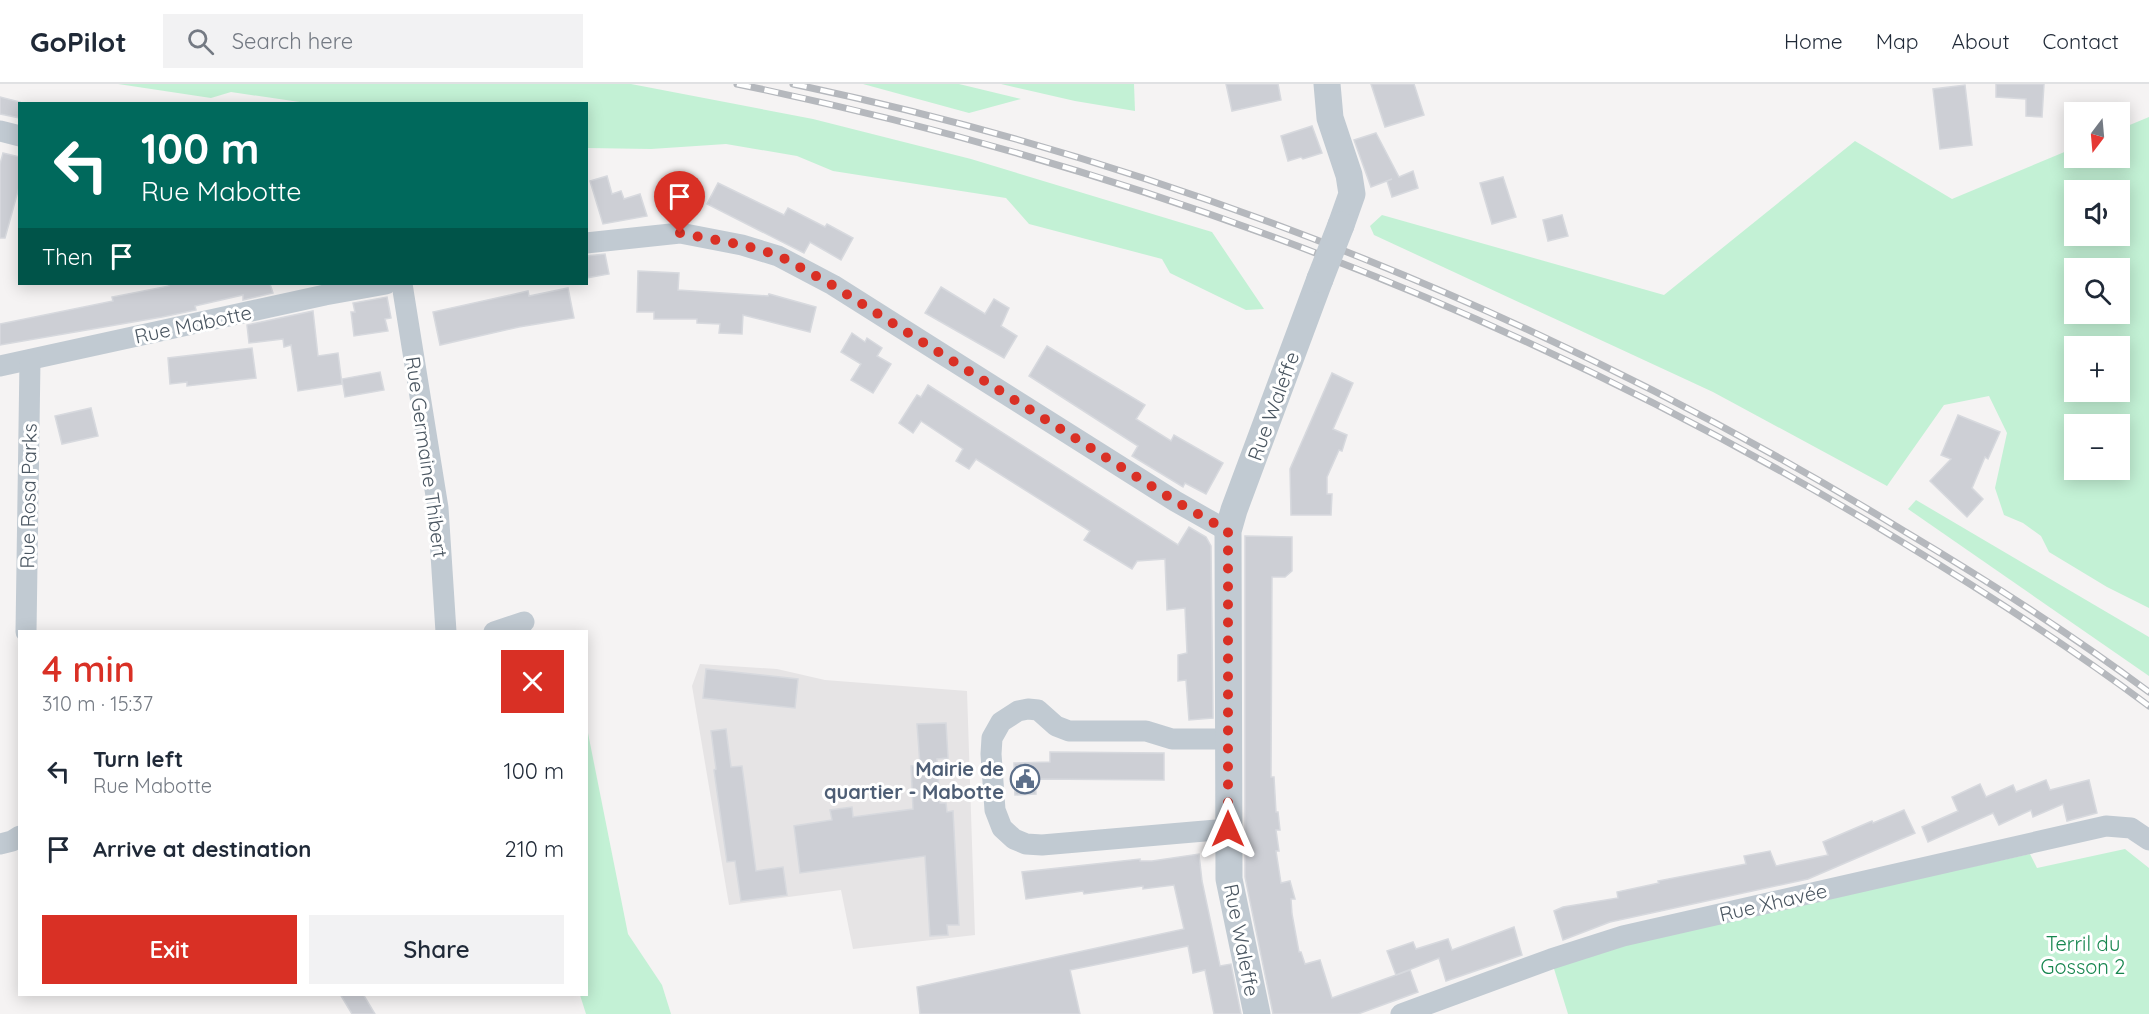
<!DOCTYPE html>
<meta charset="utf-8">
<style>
body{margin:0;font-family:Quicksand,sans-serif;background:#f2f2f3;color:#1f2937;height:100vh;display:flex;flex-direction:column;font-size:22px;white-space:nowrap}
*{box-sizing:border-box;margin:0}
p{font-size:20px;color:#747a83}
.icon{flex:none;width:33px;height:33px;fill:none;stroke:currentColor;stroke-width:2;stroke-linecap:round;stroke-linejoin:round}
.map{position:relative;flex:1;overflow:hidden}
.sheet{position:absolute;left:18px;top:546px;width:570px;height:366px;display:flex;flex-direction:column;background:#fff;border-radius:0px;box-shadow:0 3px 15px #0003}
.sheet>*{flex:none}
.guide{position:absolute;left:18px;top:18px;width:570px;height:183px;border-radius:0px;box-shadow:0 3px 15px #0003;background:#00695c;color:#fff;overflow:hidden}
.needle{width:39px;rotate:196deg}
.controls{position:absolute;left:2064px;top:18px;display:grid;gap:12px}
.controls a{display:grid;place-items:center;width:66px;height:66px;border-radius:0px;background:#fff;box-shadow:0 3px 15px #0003;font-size:30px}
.pin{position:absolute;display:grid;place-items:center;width:51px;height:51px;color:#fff;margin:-62px -26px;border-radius:50% 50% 50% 0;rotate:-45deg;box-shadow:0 0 6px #0007}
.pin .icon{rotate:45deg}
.me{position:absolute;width:66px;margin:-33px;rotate:0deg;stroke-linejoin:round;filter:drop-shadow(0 0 4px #0008)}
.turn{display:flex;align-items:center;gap:21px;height:126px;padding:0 24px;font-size:27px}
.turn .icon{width:78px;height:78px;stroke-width:2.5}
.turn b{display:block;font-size:42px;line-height:51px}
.then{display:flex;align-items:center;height:57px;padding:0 24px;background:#0003;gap:12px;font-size:22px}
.round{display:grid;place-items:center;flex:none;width:63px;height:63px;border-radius:0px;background:#f2f2f3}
.headline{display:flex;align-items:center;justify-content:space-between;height:102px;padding:0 24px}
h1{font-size:36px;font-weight:600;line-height:45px;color:#d93025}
.button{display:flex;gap:12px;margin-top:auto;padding:12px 24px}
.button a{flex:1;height:69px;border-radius:0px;background:#d93025;color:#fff;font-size:24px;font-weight:600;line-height:69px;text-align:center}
.button a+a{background:#f2f2f3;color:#1f2937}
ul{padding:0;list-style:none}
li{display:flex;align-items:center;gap:18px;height:78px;padding:0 24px}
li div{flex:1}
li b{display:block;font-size:22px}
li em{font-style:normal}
header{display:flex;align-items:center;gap:36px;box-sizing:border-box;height:84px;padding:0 30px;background:#fff;border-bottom:2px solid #e0e1e3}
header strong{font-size:28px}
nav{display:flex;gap:33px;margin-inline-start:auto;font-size:21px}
.search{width:420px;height:54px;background:#f2f2f3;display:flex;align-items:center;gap:15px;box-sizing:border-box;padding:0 21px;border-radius:0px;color:#747a83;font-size:22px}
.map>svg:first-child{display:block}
.education{fill:#e6e4e5}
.green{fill:#c3f1d5;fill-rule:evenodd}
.building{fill:#cdcfd5;stroke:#d7d9de;stroke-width:1.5}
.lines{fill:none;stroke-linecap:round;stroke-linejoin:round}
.minor{stroke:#c1cad2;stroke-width:21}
.tertiary{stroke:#c1cad2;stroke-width:27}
.rail-casing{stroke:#b5b8bd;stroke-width:7}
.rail{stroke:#fff;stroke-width:4.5;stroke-dasharray:14;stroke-linecap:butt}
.tertiary-bridge{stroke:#c1cad2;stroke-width:27}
.route{stroke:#d93025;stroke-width:10;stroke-dasharray:0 18}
.labels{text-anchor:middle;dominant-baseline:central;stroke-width:6;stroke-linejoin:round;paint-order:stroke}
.street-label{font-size:20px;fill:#4a5661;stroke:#fff}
.service-label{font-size:20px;font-weight:bold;fill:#4e5e75;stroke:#fff;text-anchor:end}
.park-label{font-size:20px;fill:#17864f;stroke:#fff}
</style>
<header>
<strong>GoPilot</strong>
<div class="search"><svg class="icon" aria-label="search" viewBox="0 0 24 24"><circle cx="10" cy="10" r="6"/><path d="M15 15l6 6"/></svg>Search here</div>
<nav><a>Home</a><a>Map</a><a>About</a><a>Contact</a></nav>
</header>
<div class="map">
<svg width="2149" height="930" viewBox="0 0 2149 930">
<rect width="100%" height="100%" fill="#f5f3f3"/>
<polygon class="education" points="700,580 777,585 825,596 967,607 975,851 853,865 841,806 729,821 692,602"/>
<g class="green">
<polygon points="118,0 631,0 813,35 971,75 1212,148 1264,225 1246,226 1170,189 1162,175 1029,140 1006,114 833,87 797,72 726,60 651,65 587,64 586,20 313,20 231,8 211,14"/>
<polygon points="863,0 959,0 1021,15 969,29"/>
<polygon points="1001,0 1134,0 1135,27 1075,17"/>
<path d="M 2149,33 L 2149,524 L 2107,503 L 2049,468 L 2041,452 L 2023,439 L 2004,431 L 1995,404 L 2007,349 L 1989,312 L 1944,321 L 1887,402 L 1713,308 L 1374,151 L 1370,142 L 1382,131 L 1664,211 L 1855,57 L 1952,115 L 2074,64 L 2074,74 L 2120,74 L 2120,45 ZM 2074,106 L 2120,106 L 2120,152 L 2074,152 ZM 2074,184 L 2120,184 L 2120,230 L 2074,230 ZM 2074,262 L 2120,262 L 2120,308 L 2074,308 ZM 2074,340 L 2120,340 L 2120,386 L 2074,386 Z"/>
<polygon points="1916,416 2149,553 2149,592 1908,425"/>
<polygon points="587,644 628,850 662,901 671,930 586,930 580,911 586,910"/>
<polygon points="2125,765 2149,784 2149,930 1568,930 1551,875 2030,770 2037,784"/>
</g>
<g class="building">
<polygon points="1226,0 1278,0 1281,16 1232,27"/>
<polygon points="1371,0 1414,0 1424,31 1385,43"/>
<polygon points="1996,0 2044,0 2042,33 2026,32 2026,15 1996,13"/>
<polygon points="1965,1 1972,61 1940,65 1933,5"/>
<polygon points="0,13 20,18 20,34 0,30"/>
<polygon points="1312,42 1322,69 1303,75 1301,73 1288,77 1281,52"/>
<polygon points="1376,49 1399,93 1413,87 1418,104 1392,113 1387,97 1392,95 1371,103 1354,56"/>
<polygon points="3,69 20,73 20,100 5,154 0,154 0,80"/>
<polygon points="607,92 612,110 621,107 624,115 640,110 647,132 603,140 590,97"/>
<polygon points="1503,93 1516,133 1492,140 1480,99"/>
<polygon points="697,95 703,120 680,125 674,100"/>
<polygon points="718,99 784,131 788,124 825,143 827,140 853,154 841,176 810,158 804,169 707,120"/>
<polygon points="1562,131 1568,152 1548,157 1543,136"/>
<polygon points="605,170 609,190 586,194 586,172"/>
<polygon points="638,187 679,189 678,206 768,212 769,210 816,223 810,248 743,231 742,250 719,249 720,240 697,239 697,235 654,235 654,228 637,228"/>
<polygon points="168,200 270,200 273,209 243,216 243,211 195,222 196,226 162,233 0,261 0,240 113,217 112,213 169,202"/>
<polygon points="941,203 985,230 994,215 1009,224 1001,242 1017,252 1004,274 925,229"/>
<polygon points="568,204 574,234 519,243 440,261 433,228 528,207 529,212"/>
<polygon points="387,213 391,234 385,235 388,247 354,252 351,228 355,228 353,219"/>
<polygon points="313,227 318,272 338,269 342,300 298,307 291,261 284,263 283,255 249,259 247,241"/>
<polygon points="852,249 865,258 867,254 882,264 877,272 891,280 873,309 851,296 861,280 841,268"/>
<polygon points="1047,262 1145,321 1136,335 1171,357 1174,351 1223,379 1206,410 1185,399 1183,403 1132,372 1138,362 1029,292"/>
<polygon points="252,264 256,294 187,302 187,298 170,300 168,274"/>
<polygon points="380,288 384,306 345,313 342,295"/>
<polygon points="1332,289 1353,299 1333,345 1347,351 1342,367 1339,366 1327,393 1327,410 1332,410 1331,431 1291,431 1290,385"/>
<polygon points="928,301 1178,461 1189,443 1206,453 1211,462 1213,634 1189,636 1186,596 1178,597 1178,571 1187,569 1185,524 1167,526 1165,475 1137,477 1132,485 1084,456 1090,447 976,375 969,385 956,377 963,365 921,337 913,349 899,339 917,311 921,313"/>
<polygon points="91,324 98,352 62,360 55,332"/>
<polygon points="1958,331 2000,348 1988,375 1985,373 1972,404 1983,415 1967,433 1930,397 1951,375 1941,371"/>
<polygon points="1245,452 1292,453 1292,487 1285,493 1272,493 1271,693 1274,693 1276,728 1278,728 1280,746 1276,746 1279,767 1276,767 1281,799 1290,797 1295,815 1291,815 1292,830 1299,868 1301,868 1305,880 1320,876 1332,914 1410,886 1418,908 1358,930 1273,930 1245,793"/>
<polygon points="706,585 798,595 795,624 703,614"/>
<polygon points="946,639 948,674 937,675 940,719 946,719 947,728 953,727 959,841 947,841 948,851 930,852 925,772 800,789 794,742 832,736 830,726 852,723 853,733 913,725 911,682 920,681 917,640"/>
<polygon points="726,645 731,683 742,682 756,787 783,783 787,811 741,817 735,777 727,778 714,686 716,685 711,647"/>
<polygon points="1050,668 1164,669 1164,696 1035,695 1036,710 1015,711 1014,679 1050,678"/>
<polygon points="2046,696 2050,706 2089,696 2097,729 2067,737 2063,720 2033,733 2031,726 1999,741 1993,729 1928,758 1922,743 1958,727 1952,713 1980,700 1986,713 2013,701 2016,708"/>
<polygon points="1904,726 1915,749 1808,795 1610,838 1563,856 1554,827 1563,823 1618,814 1617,808 1659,799 1658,797 1746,780 1744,772 1770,767 1776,782 1828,771 1823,758 1872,737 1873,739"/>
<polygon points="1199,770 1202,797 1220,882 1231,880 1241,930 1214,930 1205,886 1193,889 1188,862 1070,886 1080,930 920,930 917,903 1184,845 1174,801 1143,805 1143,802 1084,810 1083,807 1026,815 1022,788 1140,775 1140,777 1152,777"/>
<polygon points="1514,843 1522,871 1446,897 1439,874 1396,891 1387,867 1413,858 1416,865 1448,855 1452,866"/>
<polygon points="340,910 363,910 375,930 352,930"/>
</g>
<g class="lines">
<g class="minor">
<polyline points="0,47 20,52"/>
<polyline points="586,159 680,149 742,161 778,172 833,201 1175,417 1228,447"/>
<polyline points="402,200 438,424 446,548"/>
<polyline points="0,282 325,211 386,200"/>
<polyline points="26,548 30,276"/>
<polyline points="494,548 524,538"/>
<polyline points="1228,745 1042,761 1026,760 1014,755 1002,744 995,726 991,670 992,654 1001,638 1018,627 1028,625 1038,626 1056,642 1069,647 1146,647 1172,655 1228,655"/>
<polyline points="0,760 12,757 20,752"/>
<polyline points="1401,930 1551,875 1623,852 2106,742 2131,744 2149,756"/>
</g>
<g class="tertiary">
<polyline points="1327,0 1330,34 1349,91 1352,110 1341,141"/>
<polyline points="1257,930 1229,795 1228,447 1234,426 1320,195"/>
</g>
<g class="rail-casing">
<g id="rail">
<path d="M 737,0 C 1153,86 1539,236 1902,458 C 1986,509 2070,563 2149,622"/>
<path d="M 793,0 C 1184,82 1564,239 1904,447 C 1988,497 2071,550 2149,608"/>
</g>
</g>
<use href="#rail" class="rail"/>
<polyline class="tertiary-bridge" points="1320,195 1341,141"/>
</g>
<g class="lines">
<polyline class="route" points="680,149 742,161 778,171 832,201 1175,417 1228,447 1228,745"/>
</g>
<defs>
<g id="civic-ring" transform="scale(1.5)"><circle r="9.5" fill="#fff" stroke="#5c6f8a" stroke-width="1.5"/><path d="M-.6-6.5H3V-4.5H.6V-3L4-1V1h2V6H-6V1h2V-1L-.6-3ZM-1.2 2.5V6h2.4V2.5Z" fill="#5c6f8a"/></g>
</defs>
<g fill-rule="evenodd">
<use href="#civic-ring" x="1025" y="695"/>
</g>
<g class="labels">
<g class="street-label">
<text transform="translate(193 240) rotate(-12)">Rue Mabotte</text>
<text transform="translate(1273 322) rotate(-70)">Rue Waleffe</text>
<text transform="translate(427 373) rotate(82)">Rue Germaine Thibert</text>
<text transform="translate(28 412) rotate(-89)">Rue Rosa Parks</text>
<text transform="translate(1773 818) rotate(-13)">Rue Xhavée</text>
<text transform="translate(1242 856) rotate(79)">Rue Waleffe</text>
</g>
<g class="service-label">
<text x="1004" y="684">Mairie de<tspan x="1004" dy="23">quartier - Mabotte</tspan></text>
</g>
<g class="park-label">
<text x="2083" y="859">Terril du<tspan x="2083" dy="23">Gosson 2</tspan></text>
</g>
</g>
</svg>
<div class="controls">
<a><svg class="needle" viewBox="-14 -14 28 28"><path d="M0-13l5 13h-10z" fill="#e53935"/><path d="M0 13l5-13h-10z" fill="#747a83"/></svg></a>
<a><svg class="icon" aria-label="sound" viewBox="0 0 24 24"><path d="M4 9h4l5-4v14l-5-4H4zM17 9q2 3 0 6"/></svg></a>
<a><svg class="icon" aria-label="search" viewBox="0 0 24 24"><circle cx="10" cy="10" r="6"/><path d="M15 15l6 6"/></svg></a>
<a>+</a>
<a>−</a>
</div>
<div class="pin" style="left:680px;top:149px;background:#d93025"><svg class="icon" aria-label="arrive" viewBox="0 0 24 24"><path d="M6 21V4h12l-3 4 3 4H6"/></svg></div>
<svg class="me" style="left:1228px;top:745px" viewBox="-20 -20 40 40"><path d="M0-17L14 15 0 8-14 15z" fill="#d93025" stroke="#fff" stroke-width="4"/></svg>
<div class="guide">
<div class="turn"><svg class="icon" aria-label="left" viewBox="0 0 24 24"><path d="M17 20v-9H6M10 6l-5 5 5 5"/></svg><div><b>100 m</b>Rue Mabotte</div></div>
<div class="then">Then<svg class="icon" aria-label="arrive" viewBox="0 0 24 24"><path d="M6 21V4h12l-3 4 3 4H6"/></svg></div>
</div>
<section class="sheet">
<div class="headline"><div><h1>4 min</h1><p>310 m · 15:37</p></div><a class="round" style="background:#d93025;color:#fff"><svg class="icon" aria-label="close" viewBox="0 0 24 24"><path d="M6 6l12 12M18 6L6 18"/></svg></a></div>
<ul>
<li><svg class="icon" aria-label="left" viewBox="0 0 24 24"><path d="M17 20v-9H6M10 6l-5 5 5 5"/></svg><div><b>Turn left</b><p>Rue Mabotte</p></div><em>100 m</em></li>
<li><svg class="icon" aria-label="arrive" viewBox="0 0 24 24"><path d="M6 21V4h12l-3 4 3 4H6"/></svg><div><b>Arrive at destination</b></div><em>210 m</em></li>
</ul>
<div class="button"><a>Exit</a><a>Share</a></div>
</section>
</div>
